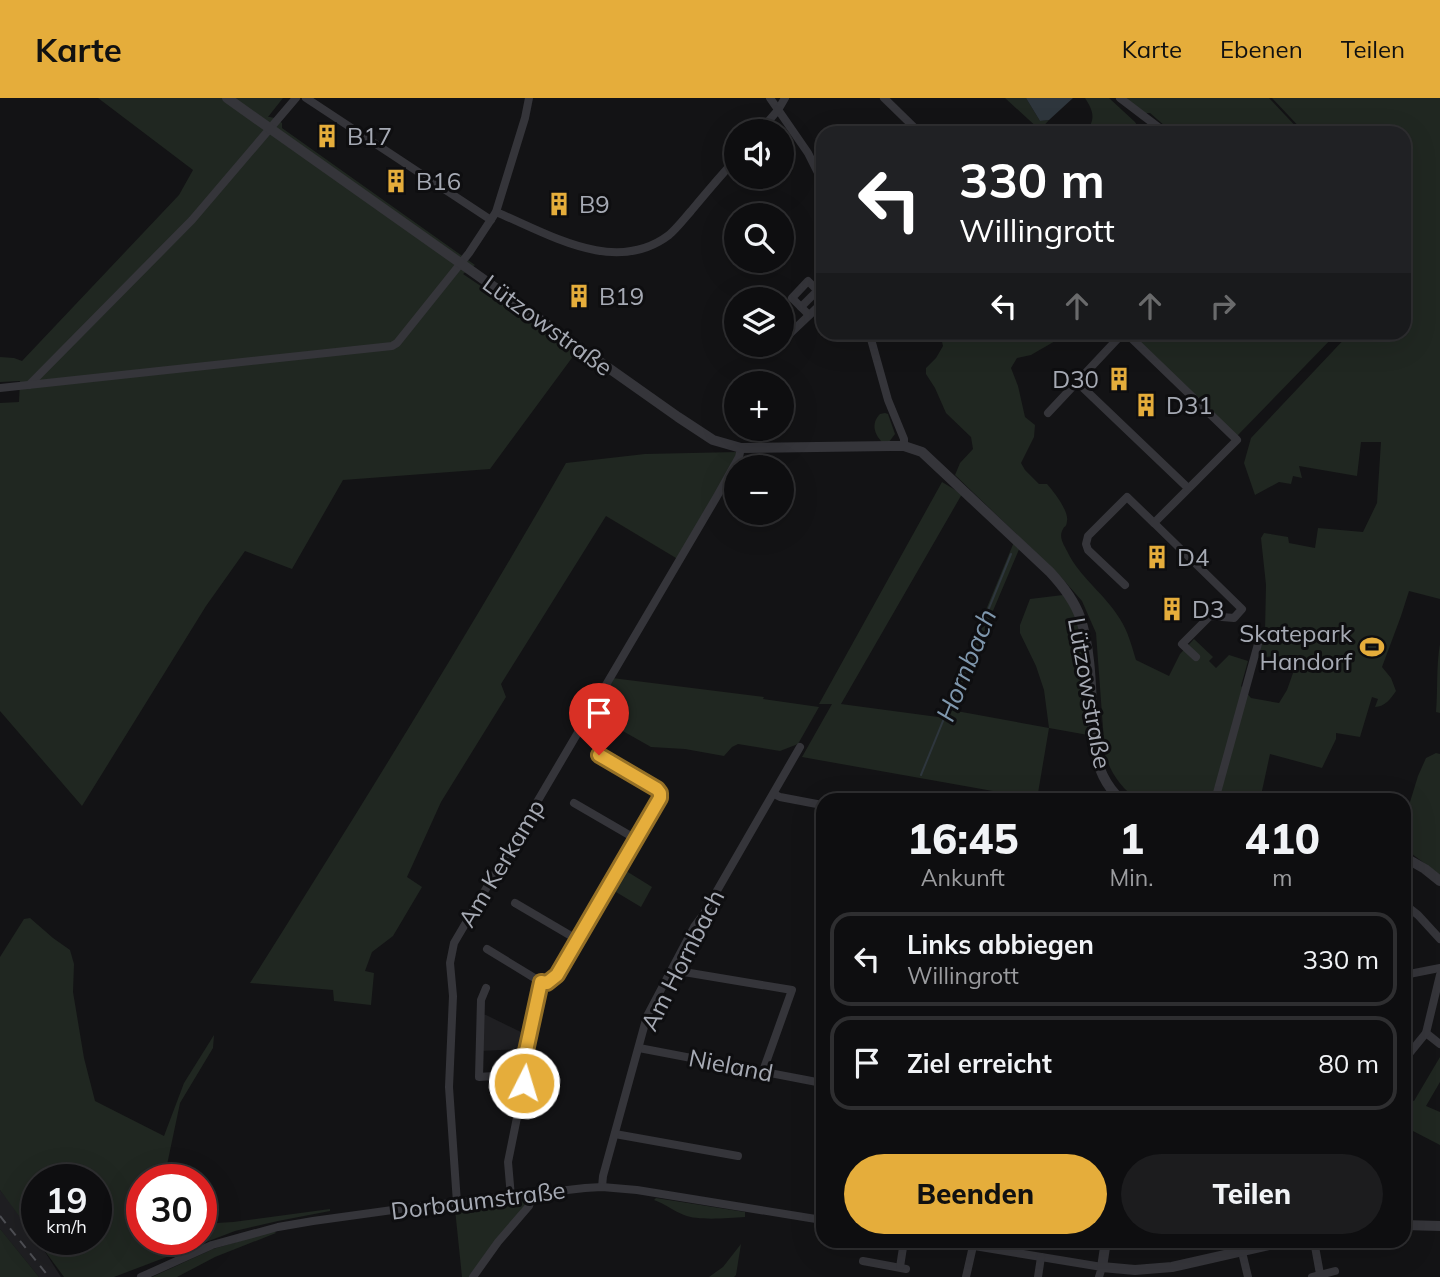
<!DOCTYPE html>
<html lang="de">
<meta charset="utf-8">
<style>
body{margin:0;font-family:Mulish,sans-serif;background:#1c1c1e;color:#f1f3f6;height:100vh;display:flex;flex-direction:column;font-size:26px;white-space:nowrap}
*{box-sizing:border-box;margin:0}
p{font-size:23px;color:#9b9c9f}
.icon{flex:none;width:38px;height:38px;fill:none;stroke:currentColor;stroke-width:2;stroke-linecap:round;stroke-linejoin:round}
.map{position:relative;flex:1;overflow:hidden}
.panel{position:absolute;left:816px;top:695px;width:595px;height:455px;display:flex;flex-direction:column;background:#0e0e10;border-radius:21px;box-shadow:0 7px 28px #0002,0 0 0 2px #2e2e30}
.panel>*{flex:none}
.hud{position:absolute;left:816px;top:28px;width:595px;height:214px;border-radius:21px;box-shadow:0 7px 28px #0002,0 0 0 2px #2e2e30;background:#202124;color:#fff;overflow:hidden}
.buttons{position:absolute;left:724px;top:21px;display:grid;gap:14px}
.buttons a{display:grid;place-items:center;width:70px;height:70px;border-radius:50%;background:#0e0e10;box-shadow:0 7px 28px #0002,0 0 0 2px #2e2e30;font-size:35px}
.speed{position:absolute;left:21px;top:1066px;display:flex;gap:14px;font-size:35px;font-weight:700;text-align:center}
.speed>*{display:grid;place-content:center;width:91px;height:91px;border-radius:50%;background:#0e0e10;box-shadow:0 7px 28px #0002,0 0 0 2px #2e2e30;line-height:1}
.speed small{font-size:18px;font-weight:400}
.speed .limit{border:10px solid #d22;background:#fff;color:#111}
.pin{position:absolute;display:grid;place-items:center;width:60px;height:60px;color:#fff;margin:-72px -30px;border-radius:50% 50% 50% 0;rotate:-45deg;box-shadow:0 0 7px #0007}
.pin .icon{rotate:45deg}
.me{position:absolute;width:77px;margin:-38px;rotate:5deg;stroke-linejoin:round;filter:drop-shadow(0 0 5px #0008)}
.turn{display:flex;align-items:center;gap:24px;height:147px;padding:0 28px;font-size:32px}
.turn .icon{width:91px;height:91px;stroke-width:2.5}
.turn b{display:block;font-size:49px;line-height:60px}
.lanes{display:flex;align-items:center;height:66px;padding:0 28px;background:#0003;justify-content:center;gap:35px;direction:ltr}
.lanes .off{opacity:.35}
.eta{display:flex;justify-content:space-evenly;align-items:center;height:119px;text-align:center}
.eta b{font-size:42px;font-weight:800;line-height:49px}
.primary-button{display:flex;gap:14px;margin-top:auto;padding:14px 28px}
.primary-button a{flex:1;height:80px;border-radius:42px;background:#e5ad3b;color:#111;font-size:28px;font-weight:800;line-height:80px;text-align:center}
.primary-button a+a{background:#1c1c1e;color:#f1f3f6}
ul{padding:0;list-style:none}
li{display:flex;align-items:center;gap:21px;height:94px;margin:0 14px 10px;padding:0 14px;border:4px solid #2e2e30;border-radius:21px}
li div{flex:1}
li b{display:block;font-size:26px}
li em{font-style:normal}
header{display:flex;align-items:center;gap:42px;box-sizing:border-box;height:98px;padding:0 35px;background:#e5ad3b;color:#111}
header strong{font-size:33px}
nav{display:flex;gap:38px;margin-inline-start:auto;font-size:24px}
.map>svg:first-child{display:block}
.built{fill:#1f1f22}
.green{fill:#202721;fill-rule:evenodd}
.water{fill:#2e363d}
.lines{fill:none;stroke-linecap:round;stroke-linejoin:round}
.stream{stroke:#2e363d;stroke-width:2}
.minor{stroke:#35353a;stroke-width:8}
.tertiary{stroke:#35353a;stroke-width:10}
.rail{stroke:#4e4f54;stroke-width:2;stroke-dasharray:9 7;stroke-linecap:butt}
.route-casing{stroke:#957026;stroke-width:18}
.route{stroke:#e5ad3b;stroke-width:12}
.labels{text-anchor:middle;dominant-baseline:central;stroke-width:6;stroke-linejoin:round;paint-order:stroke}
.poi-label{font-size:24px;fill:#a6aab4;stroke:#0e0e10;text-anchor:start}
.street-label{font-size:24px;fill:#a6aab4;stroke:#0e0e10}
.water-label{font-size:26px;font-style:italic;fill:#7f97ad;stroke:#0e0e10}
</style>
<header>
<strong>Karte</strong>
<nav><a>Karte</a><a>Ebenen</a><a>Teilen</a></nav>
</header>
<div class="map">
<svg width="1440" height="1179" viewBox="0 0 1440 1179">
<rect width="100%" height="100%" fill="#131315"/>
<g class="built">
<polygon points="482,916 486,917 521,934 518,951 480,953"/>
<polygon points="0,1092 24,1121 61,1179 39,1179 0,1131"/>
</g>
<g class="green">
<path d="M 98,0 L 283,0 L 268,19 C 274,19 277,21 282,25 L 282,30 L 475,167 L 463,176 L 577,253 L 490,371 L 343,382 L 292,471 L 245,453 L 206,508 L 82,708 L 0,613 L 0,305 L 19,304 L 20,283 L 0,284 L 0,259 L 14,260 L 22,263 L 179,97 L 193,72 Z"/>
<polygon points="1005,0 1026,0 1040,23 1049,22 1040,32"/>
<path d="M 1085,0 L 1109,0 L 1135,24 L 1142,35 L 1085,35 C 1096,22 1094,14 1085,0 Z"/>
<polygon points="1120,0 1269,0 1302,35 1173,35 1150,15 1139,15"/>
<path d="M 1272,0 L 1440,0 L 1440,501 L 1409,493 L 1401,518 L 1382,569 L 1391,580 L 1396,593 C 1391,600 1385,609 1375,609 L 1378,601 L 1372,599 L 1360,639 L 1336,635 L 1336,641 L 1322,670 L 1270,656 L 1260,702 L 1139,702 C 1122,692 1111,675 1105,657 L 1096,535 L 1082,503 L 1060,478 L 955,377 L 960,365 L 973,351 L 971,339 L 946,315 L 935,290 L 926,276 L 926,270 L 936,260 L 943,248 L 940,235 L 1065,235 L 1062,239 L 1031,257 L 1017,260 L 1011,270 L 1018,288 L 1025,319 L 1035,327 L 1034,339 L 1021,365 L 1025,372 L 1039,386 L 1047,386 C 1054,394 1069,413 1067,423 C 1066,431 1065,426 1062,433 C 1059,440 1064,447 1067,453 C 1080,480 1105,496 1120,521 C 1128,533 1132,549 1136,562 L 1169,578 L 1180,556 L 1194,541 L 1213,559 L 1209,563 L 1216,570 L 1229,557 L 1248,563 L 1241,588 L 1251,600 L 1279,605 L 1287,592 L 1293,575 L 1287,559 L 1274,558 L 1258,560 L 1265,533 L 1266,487 L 1261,440 L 1264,435 L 1288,439 L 1289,445 L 1315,450 L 1318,430 L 1363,434 L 1377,405 L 1381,344 L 1361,344 L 1357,378 L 1299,368 L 1302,380 L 1293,378 L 1291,386 L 1279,384 L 1255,397 L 1244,365 L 1251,340 L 1350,235 L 1404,234 L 1404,35 L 1305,35 Z"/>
<polygon points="1131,235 1337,235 1237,338"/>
<path d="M 885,315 L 888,316 L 895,336 L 889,344 L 882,344 C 874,336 871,325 880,316 Z"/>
<path d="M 737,354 L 735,363 L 681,463 L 606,418 L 501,586 L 506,599 L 441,704 L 407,779 L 422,789 L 393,838 L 372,854 L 365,873 L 374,875 L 371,907 L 334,903 L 333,892 L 250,885 C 358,714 465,541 566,365 L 645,356 Z"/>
<path d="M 942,384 L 962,396 L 841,606 L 938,619 L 942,618 L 1014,444 L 1020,449 L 951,612 L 1049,630 L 1044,592 L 1036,568 L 1020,535 L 1020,527 L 1030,501 L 1063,497 C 1082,520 1082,553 1084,582 C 1086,600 1088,619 1088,637 L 1049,630 L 1037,701 L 802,659 L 832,606 L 819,606 Z"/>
<path d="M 1440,546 L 1440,615 L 1436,614 C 1438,591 1436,569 1440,546 Z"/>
<polygon points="612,580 764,599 763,601 819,609 798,646 780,653 738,646 732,649 724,658 685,651 651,649 591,615"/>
<polygon points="1436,655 1440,656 1440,777 1404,750 1404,731 1406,731 1410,704 1418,678 1426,660"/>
<polygon points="623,771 652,789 641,809 611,791"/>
<path d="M 30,820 L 53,840 L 70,852 L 74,866 L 73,894 L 84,960 L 95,1003 L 164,1038 L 184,985 L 214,937 L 213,950 L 180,1005 L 164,1081 L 142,1082 L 142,1141 L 201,1141 L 201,1126 L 233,1124 L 330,1111 L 330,1113 L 278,1123 L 235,1133 L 114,1179 L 64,1179 L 0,1092 L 0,859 L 24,821 ZM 37,1082 L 96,1082 L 96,1141 L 37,1141 Z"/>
<polygon points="1440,959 1440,984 1426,1008 1440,1014 1440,1047 1411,1032 1404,1044 1404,999 1414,1003"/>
<polygon points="529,1099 530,1108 476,1179 462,1179 455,1111 460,1108"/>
<path d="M 656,1100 L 745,1114 L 745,1119 C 727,1120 699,1123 684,1117 C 673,1113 666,1106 654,1102 Z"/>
<polygon points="0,1131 1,1132 39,1179 0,1179"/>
<polygon points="274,1133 276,1135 215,1159 177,1179 152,1179 213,1151"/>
<polygon points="741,1146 736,1177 734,1179 709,1179 723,1169"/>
</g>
<polygon class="water" points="1026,0 1073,0 1049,22 1040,23"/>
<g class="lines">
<polyline class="stream" points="921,677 1011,456"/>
<g class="minor">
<polyline points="306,0 491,122"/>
<polyline points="770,0 808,55 822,83"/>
<polyline points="884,0 920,35"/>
<polyline points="1120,0 1166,35"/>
<polyline points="760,33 778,12 785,0"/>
<path d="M 496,114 C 549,136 615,178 669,137 C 677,130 684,121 691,113 C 706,95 721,77 737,60"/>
<polyline points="801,209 818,192"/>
<polyline points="809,217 792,200 808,183 822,197"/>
<polyline points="869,234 888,302 904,341 904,348"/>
<polyline points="1125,234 1237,342 1154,425 1127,399 1088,438 1086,446 1088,452 1125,487"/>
<polyline points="782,243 820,207 822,206"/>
<polyline points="772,253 778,247"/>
<polyline points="1077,284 1188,390"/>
<polyline points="29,287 192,122 296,0"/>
<polyline points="0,290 392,248 397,245 469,155 496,114 525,20 529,0"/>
<polyline points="1048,315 1124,234"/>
<polyline points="1154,425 1242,511 1234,520 1210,518 1182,546 1196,559"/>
<polyline points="774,696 780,699 822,707"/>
<polyline points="1215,702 1261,535"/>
<polyline points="574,705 636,741"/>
<polyline points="515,805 578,842"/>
<polyline points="1404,806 1418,817 1440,841"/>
<polyline points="487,851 541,884"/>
<polyline points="672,872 792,892 763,973"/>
<polyline points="1404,877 1440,870"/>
<polyline points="486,890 481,902 479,979 521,976"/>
<polyline points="1426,935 1440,946"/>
<polyline points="639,950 822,985"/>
<polyline points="1404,962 1426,935 1440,877"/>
<polyline points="615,1036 738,1058"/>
<polyline points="602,1089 603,1078 647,918 694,829 703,817 800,649"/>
<polyline points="511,1099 508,1064 524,985 521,976 541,884 547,885 557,877 660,700 660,695 657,691 599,657"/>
<polyline points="457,1105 449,989 453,898 450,865 454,845 716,400 739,359 741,350"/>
<polyline points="944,1143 1102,1169 1099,1179"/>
<polyline points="1314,1143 1320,1176"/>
<polyline points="1242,1154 1248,1179"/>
<polyline points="863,1163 906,1171"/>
<polyline points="900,1169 904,1143"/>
<polyline points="141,1179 212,1147 278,1129 313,1123 407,1110 585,1090 602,1089 637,1092 822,1122"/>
<polyline points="473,1179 498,1144 529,1108 532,1096"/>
<polyline points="966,1179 973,1148"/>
<polyline points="1038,1179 1041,1159"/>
<polyline points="1312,1179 1335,1173"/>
</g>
<g class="tertiary">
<path d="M 227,0 L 678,319 L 713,342 L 741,350 L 891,348 L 904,348 L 922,354 L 1050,474 C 1063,488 1074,502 1080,519 C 1093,556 1091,609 1094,649 C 1098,670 1105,687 1121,702"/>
<polyline points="1404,759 1425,771 1440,783"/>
<polyline points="1404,1127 1440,1128"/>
<polyline points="1106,1143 1102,1169 1135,1172 1172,1169 1287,1143"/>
</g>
<polyline class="rail" points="0,1118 49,1179"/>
</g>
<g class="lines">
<g class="route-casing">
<polyline id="route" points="524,985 521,976 541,884 547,885 557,877 660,700 660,695 657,691 599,657"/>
</g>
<use href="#route" class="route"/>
</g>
<defs>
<g id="building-bare" transform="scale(1.89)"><path d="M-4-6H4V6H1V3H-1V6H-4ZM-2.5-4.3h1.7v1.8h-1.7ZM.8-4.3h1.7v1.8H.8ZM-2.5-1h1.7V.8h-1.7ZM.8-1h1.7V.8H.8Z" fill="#e5ad3b" stroke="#0e0e10" stroke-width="2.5" paint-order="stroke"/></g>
<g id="stadium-bare" transform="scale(1.89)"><path d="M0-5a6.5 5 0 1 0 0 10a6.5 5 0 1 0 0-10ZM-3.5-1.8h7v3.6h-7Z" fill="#e5ad3b" stroke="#0e0e10" stroke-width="2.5" paint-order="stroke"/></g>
</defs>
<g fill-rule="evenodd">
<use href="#building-bare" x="327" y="38"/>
<use href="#building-bare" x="396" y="83"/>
<use href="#building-bare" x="559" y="106"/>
<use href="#building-bare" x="579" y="198"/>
<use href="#building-bare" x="1119" y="281"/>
<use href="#building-bare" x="1146" y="307"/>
<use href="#building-bare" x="1157" y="459"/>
<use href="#building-bare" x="1172" y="511"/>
<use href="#stadium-bare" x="1372" y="549"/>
</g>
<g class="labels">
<g class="poi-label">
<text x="347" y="38">B17</text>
<text x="416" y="83">B16</text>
<text x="579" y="106">B9</text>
<text x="599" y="198">B19</text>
<text x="1099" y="281" text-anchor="end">D30</text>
<text x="1166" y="307">D31</text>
<text x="1177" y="459">D4</text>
<text x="1192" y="511">D3</text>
<text x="1352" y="535" text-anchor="end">Skatepark<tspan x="1352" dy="28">Handorf</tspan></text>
</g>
<g class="street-label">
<text transform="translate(548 227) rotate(36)">Lützowstraße</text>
<text transform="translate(1090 595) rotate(80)">Lützowstraße</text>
<text transform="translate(501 765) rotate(-59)">Am Kerkamp</text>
<text transform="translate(682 862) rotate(-63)">Am Hornbach</text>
<text transform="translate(731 967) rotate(11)">Nieland</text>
<text transform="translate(478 1102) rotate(-7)">Dorbaumstraße</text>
</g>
<g class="water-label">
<text transform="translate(966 567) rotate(-68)">Hornbach</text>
</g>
</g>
</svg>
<div class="buttons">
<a><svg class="icon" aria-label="sound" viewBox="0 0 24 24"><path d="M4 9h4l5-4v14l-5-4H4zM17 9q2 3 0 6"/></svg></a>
<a><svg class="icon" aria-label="search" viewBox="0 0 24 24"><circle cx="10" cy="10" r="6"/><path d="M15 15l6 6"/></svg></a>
<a><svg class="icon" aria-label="layers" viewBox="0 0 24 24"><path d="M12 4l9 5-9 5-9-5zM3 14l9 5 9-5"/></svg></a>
<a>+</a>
<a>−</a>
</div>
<div class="speed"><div>19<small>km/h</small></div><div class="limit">30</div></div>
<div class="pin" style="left:599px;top:657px;background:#d93025"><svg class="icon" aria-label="arrive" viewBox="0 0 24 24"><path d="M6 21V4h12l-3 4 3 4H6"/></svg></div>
<svg class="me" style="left:524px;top:985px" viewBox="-20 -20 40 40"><circle r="17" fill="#e5ad3b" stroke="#fff" stroke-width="3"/><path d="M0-11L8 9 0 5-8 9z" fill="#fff"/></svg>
<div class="hud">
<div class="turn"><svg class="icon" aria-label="left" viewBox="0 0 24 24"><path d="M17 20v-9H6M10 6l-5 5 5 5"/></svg><div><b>330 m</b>Willingrott</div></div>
<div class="lanes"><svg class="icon" aria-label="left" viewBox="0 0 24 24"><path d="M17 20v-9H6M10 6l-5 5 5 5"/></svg><svg class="icon off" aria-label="ahead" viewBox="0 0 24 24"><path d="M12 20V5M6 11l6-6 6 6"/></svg><svg class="icon off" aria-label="ahead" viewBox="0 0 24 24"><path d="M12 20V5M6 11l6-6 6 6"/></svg><svg class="icon off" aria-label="right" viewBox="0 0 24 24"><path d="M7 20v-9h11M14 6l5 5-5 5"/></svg></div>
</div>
<section class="panel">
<div class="eta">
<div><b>16:45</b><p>Ankunft</p></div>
<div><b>1</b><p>Min.</p></div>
<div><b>410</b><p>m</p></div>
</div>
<ul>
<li><svg class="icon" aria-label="left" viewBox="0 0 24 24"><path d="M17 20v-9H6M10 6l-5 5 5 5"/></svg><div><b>Links abbiegen</b><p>Willingrott</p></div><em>330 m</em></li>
<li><svg class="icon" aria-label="arrive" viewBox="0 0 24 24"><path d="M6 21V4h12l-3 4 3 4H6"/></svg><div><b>Ziel erreicht</b></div><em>80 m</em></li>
</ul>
<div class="primary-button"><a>Beenden</a><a>Teilen</a></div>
</section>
</div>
